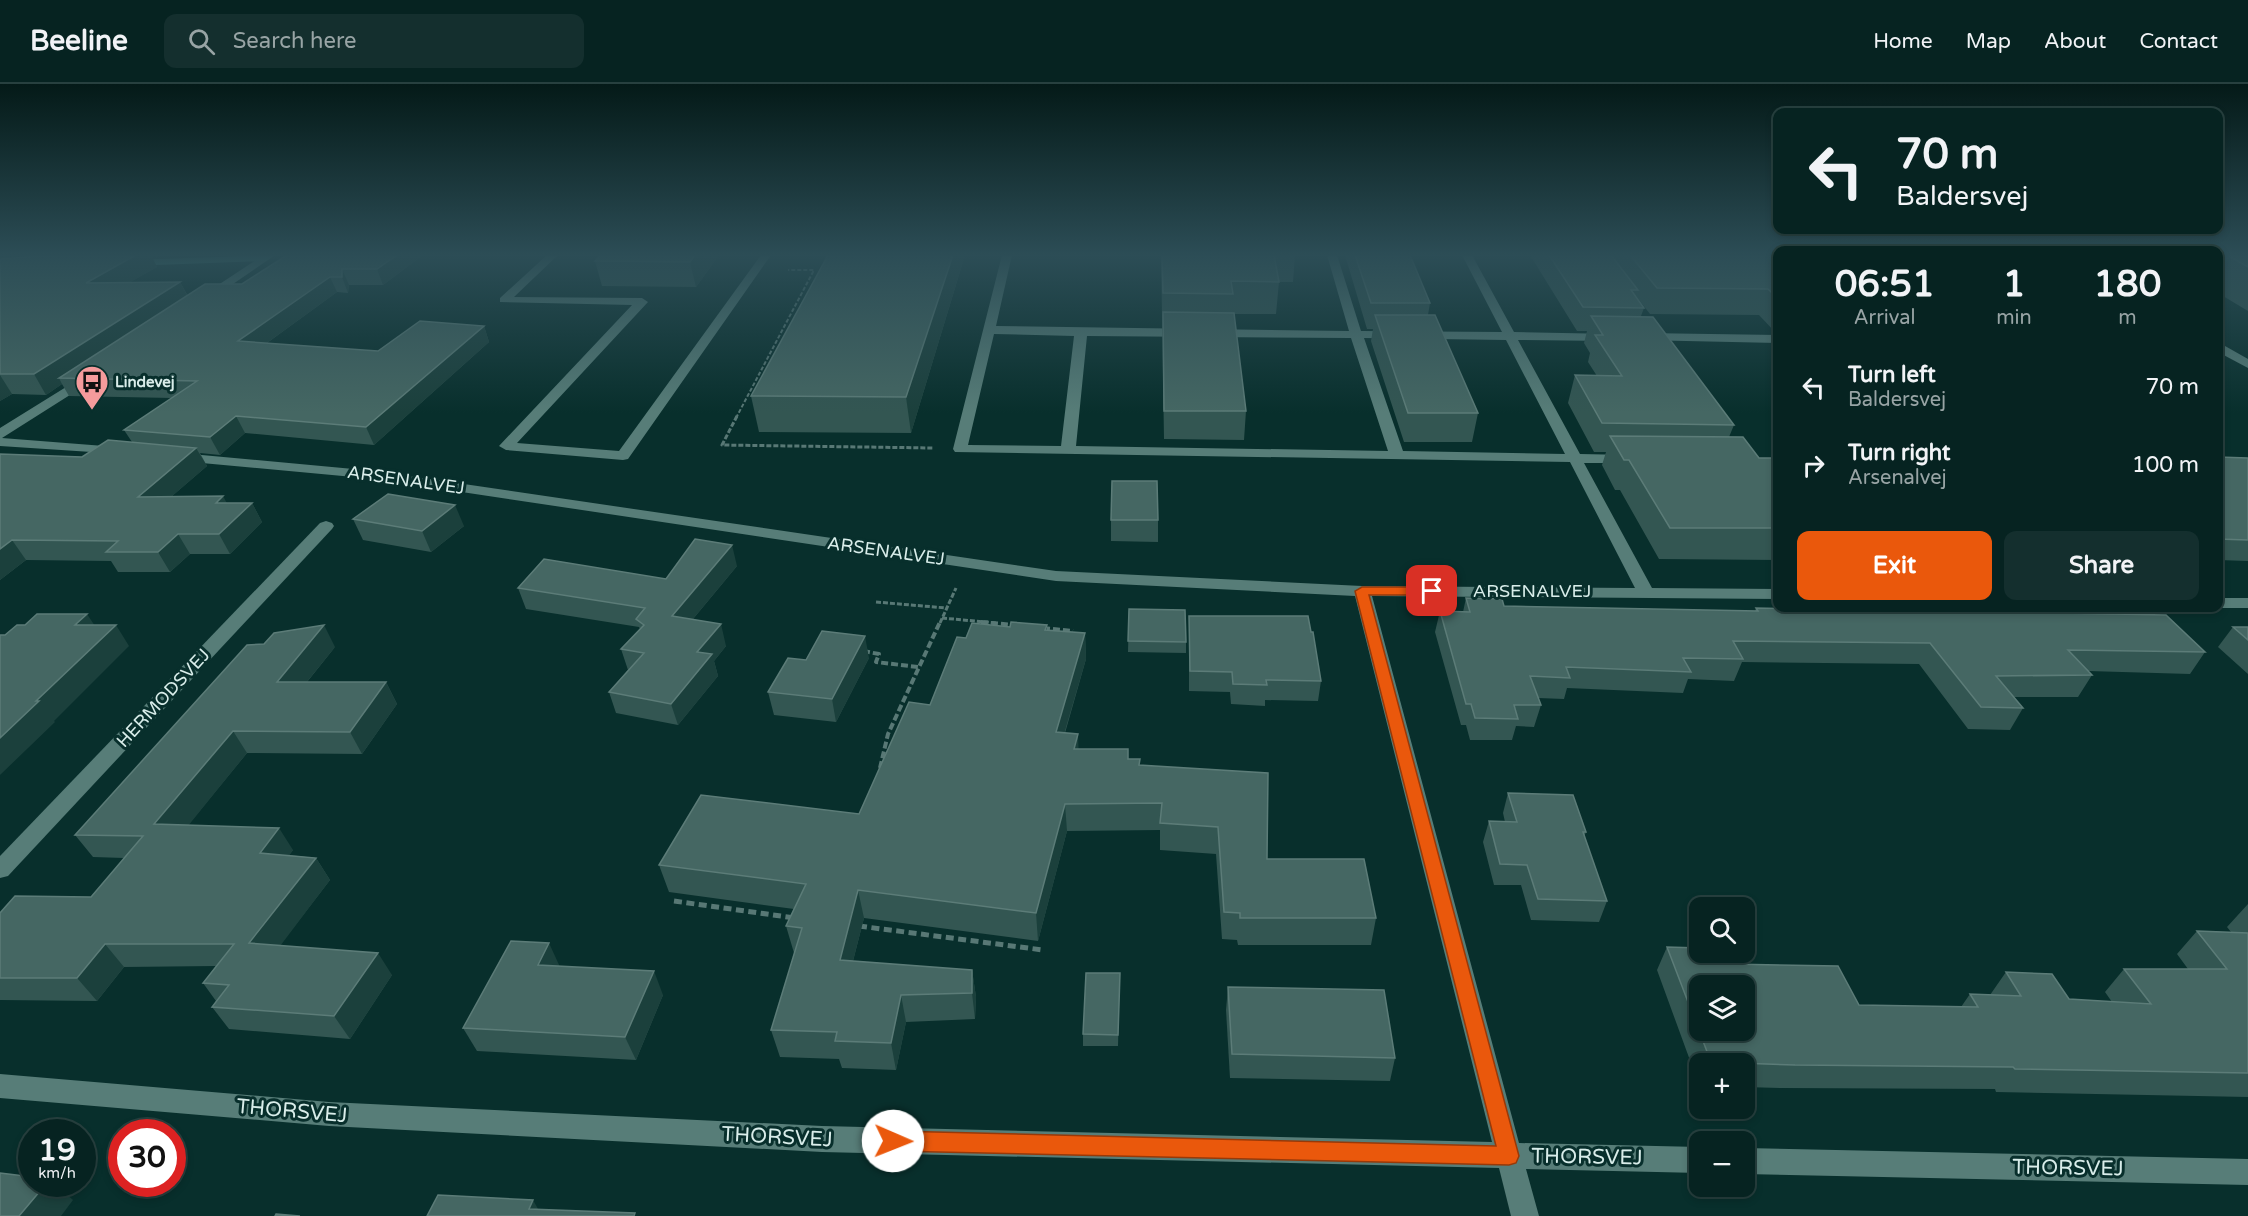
<!DOCTYPE html>
<meta charset="utf-8">
<style>
body{margin:0;font-family:"Varela Round",sans-serif;background:#142f2e;color:#f1f3f6;height:100vh;display:flex;flex-direction:column;font-size:22px;white-space:nowrap}
*{box-sizing:border-box;margin:0}
p{font-size:20px;color:#98a4a5}
.icon{flex:none;width:33px;height:33px;fill:none;stroke:currentColor;stroke-width:2;stroke-linecap:round;stroke-linejoin:round}
.map{position:relative;flex:1;overflow:hidden}
.drawer{position:absolute;left:1773px;top:162px;width:450px;height:366px;display:flex;flex-direction:column;background:#062321;border-radius:12px;box-shadow:0 3px 9px #0003,0 0 0 2px #27403f}
.drawer>*{flex:none}
.hud{position:absolute;left:1773px;top:24px;width:450px;height:126px;border-radius:12px;box-shadow:0 3px 9px #0003,0 0 0 2px #27403f;background:#062321;color:#f1f3f6;overflow:hidden}
.controls{position:absolute;left:1689px;top:813px;display:grid;gap:12px}
.controls a{display:grid;place-items:center;width:66px;height:66px;border-radius:12px;background:#062321;box-shadow:0 3px 9px #0003,0 0 0 2px #27403f;font-size:30px}
.speed{position:absolute;left:18px;top:1035px;display:flex;gap:12px;font-size:30px;font-weight:700;text-align:center}
.speed>*{display:grid;place-content:center;width:78px;height:78px;border-radius:50%;background:#062321;box-shadow:0 3px 9px #0003,0 0 0 2px #27403f;line-height:1}
.speed small{font-size:15px;font-weight:400}
.speed .limit{border:9px solid #d22;background:#fff;color:#111}
.pin{position:absolute;display:grid;place-items:center;width:51px;height:51px;color:#fff;margin:-26px;border-radius:12px;box-shadow:0 3px 9px #0006}
.me{position:absolute;width:66px;margin:-33px;rotate:91deg;stroke-linejoin:round;filter:drop-shadow(0 0 4px #0008)}
.turn{display:flex;align-items:center;gap:21px;height:126px;padding:0 24px;font-size:27px}
.turn .icon{width:78px;height:78px;stroke-width:2.5}
.turn b{display:block;font-size:42px;line-height:51px}
.eta{display:flex;justify-content:space-evenly;align-items:center;height:102px;text-align:center}
.eta b{font-size:36px;font-weight:700;line-height:42px}
.cta{display:flex;gap:12px;margin-top:auto;padding:12px 24px}
.cta a{flex:1;height:69px;border-radius:12px;background:#ea580c;color:#fff;font-size:24px;font-weight:700;line-height:69px;text-align:center}
.cta a+a{background:#142f2e;color:#f1f3f6}
ul{padding:0;list-style:none}
li{display:flex;align-items:center;gap:18px;height:78px;padding:0 24px}
li div{flex:1}
li b{display:block;font-size:22px}
li em{font-style:normal}
header{display:flex;align-items:center;gap:36px;box-sizing:border-box;height:84px;padding:0 30px;background:#062321;border-bottom:2px solid #27403f}
header strong{font-size:28px}
nav{display:flex;gap:33px;margin-inline-start:auto;font-size:21px}
.search{width:420px;height:54px;background:#142f2e;display:flex;align-items:center;gap:15px;box-sizing:border-box;padding:0 21px;border-radius:12px;color:#98a4a5;font-size:22px}
.map>svg:first-child{display:block}
.lines{fill:none;stroke-linecap:round;stroke-linejoin:round}
.path-far3{stroke:#587875;stroke-width:2;stroke-dasharray:4 2;stroke-linecap:butt}
.path-far2{stroke:#587875;stroke-width:3;stroke-dasharray:5 2;stroke-linecap:butt}
.path-far1{stroke:#587875;stroke-width:4;stroke-dasharray:7 3;stroke-linecap:butt}
.path{stroke:#587875;stroke-width:5;stroke-dasharray:8 4.5;stroke-linecap:butt}
.minor{fill:#577d78;fill-rule:evenodd}
.major{fill:#4f948c;fill-rule:evenodd}
.wall{fill:#335652}
.shaded-wall{fill:#1b403c}
.building{fill:#456763;stroke:#5c7c78;stroke-width:1.5;fill-rule:evenodd}
.route{fill:#ea580c;stroke:#983908;stroke-width:1.5}
.labels{text-anchor:middle;dominant-baseline:central;stroke-width:6;stroke-linejoin:round;paint-order:stroke}
.far-poi-label{font-size:15px;font-weight:bold;fill:#d9edea;stroke:#082f2c;text-anchor:start}
.street-label{font-size:18px;fill:#d9edea;stroke:#082f2c}
.near-street-label{font-size:21px;fill:#d9edea;stroke:#082f2c}
</style>
<header>
<strong>Beeline</strong>
<div class="search"><svg class="icon" aria-label="search" viewBox="0 0 24 24"><circle cx="10" cy="10" r="6"/><path d="M15 15l6 6"/></svg>Search here</div>
<nav><a>Home</a><a>Map</a><a>About</a><a>Contact</a></nav>
</header>
<div class="map">
<svg width="2248" height="1132" viewBox="0 0 2248 1132">
<rect width="100%" height="100%" fill="#082f2c"/>
<g class="lines">
<polyline class="path-far3" points="736,334 814,186 788,186"/>
<g class="path-far2">
<polyline points="737,332 722,361 933,364"/>
<polyline points="876,518 946,524"/>
<polyline points="942,534 996,539"/>
<polyline points="940,539 956,504"/>
</g>
<g class="path-far1">
<polyline points="981,538 1015,541"/>
<polyline points="1043,544 1073,547"/>
<polyline points="863,567 879,570 876,578 918,583"/>
<polyline points="880,684 888,650 940,538"/>
</g>
<g class="path">
<polyline points="674,817 795,834"/>
<polyline points="859,842 1043,866"/>
</g>
<g class="minor">
<polygon points="547,171 558,171 514,213 642,214 648,218 517,359 619,367 761,171 771,171 628,375 623,376 506,366 499,362 632,221 500,218 500,214"/>
<path d="M 1002,171 L 1012,171 L 996,242 L 1349,247 L 1327,171 L 1337,171 L 1361,247 L 1502,248 L 1462,171 L 1472,171 L 1514,248 L 1614,250 L 1616,253 L 1614,256 L 1610,257 L 1518,256 L 1580,370 L 1629,371 L 1636,375 L 1629,379 L 1584,379 L 1652,504 L 1778,505 L 1778,515 L 1372,512 L 1519,1059 L 1700,1063 L 1700,1089 L 1526,1085 L 1539,1132 L 1511,1132 L 1499,1084 L 822,1068 L 329,1042 L 0,1014 L 0,990 L 329,1018 L 822,1042 L 1492,1058 L 1355,512 L 1056,497 L 375,395 L 180,377 L 173,373 L 180,369 L 375,387 L 1056,487 L 1362,502 L 1635,504 L 1570,378 L 955,368 L 953,365 ZM 994,250 L 1074,252 L 1061,362 L 968,361 ZM 1087,252 L 1351,254 L 1388,367 L 1076,362 ZM 1364,254 L 1506,256 L 1565,370 L 1403,367 Z"/>
<polygon points="262,172 270,172 271,174 211,215 203,215 203,211"/>
<polygon points="1644,249 1778,251 1778,259 1640,256 1638,253 1640,250"/>
<polygon points="2218,258 2248,275 2248,284 2218,268"/>
<polygon points="87,290 94,294 92,297 2,354 117,363 124,367 122,370 0,362 0,344"/>
<polygon points="326,437 332,439 334,442 332,445 8,792 0,794 0,772 320,439"/>
<polygon points="2218,514 2248,514 2248,524 2215,524 2218,524"/>
<polygon points="1744,1064 2248,1075 2248,1101 1744,1090"/>
</g>
<polygon class="major" points="275,171 266,177 130,182 125,179 130,176"/>
</g>
<g class="wall">
<polygon points="0,171 176,171 152,173 157,183 130,198 180,198 188,212 242,200 423,171 383,201 349,201 348,209 337,208 267,259 378,267 484,242 489,258 374,361 245,349 220,371 200,369 207,382 172,412 227,419 252,419 262,438 230,470 190,470 170,488 118,488 111,477 26,476 0,496 0,370 82,373 132,358 124,346 172,314 69,312 62,300 46,311 12,310 0,317"/>
<polygon points="719,171 696,203 602,202 595,177"/>
<polygon points="965,171 911,349 759,348 751,312"/>
<polygon points="1161,171 1295,171 1293,198 1279,198 1276,230 1234,230 1246,327 1244,356 1164,355"/>
<polygon points="1345,171 1410,171 1430,219 1428,231 1478,329 1472,358 1404,358 1371,257 1373,245 1367,245"/>
<polygon points="1530,171 1778,171 1778,249 1776,249 1759,231 1650,230 1636,212 1636,213 1644,224 1641,232 1734,341 1729,353 1759,374 1778,374 1778,476 1659,475 1620,406 1615,406 1602,381 1606,368 1594,368 1568,319 1575,291 1597,292 1588,278 1590,269 1584,259 1587,247 1577,247"/>
<polygon points="2218,171 2248,171 2248,227 2218,209"/>
<polygon points="2218,373 2248,374 2248,477 2218,476"/>
<polygon points="353,435 464,442 431,468 363,456"/>
<polygon points="1111,436 1158,436 1158,458 1111,457"/>
<polygon points="737,482 693,535 726,562 714,577 718,592 678,641 616,629 609,608 628,586 621,565 640,545 639,543 526,525 518,504 666,495"/>
<polygon points="1466,514 1504,522 1755,527 1756,524 1818,527 1942,527 2205,568 2190,590 2088,587 2092,591 2078,613 2014,613 2023,624 2010,646 1968,645 1919,580 1742,578 1734,597 1688,595 1683,609 1567,604 1564,615 1538,614 1541,621 1534,643 1516,642 1512,656 1470,656 1466,641 1461,641 1435,548 1440,527 1463,528"/>
<polygon points="1129,525 1186,558 1186,569 1128,568"/>
<polygon points="1189,532 1311,548 1321,597 1318,617 1265,616 1265,622 1231,620 1230,608 1189,607"/>
<polygon points="1047,541 1047,546 1085,549 1086,575 1065,649 1078,665 1128,675 1139,681 1267,775 1376,834 1371,861 1238,861 1237,856 1222,855 1216,770 1160,766 1160,746 1067,747 1038,857 864,834 853,877 972,886 976,913 975,935 906,938 896,986 842,984 839,975 780,973 771,946 795,869 794,869 786,842 794,825 669,808 659,781 859,730 930,621 1010,543"/>
<polygon points="2233,543 2248,543 2248,590 2218,563"/>
<polygon points="335,563 307,598 386,598 397,620 362,670 247,669 188,741 293,766 289,771 316,774 330,796 280,861 392,891 350,955 229,945 212,923 216,917 203,899 216,882 124,883 97,917 0,916 0,829 91,813 124,774 93,773 75,751"/>
<polygon points="869,574 836,638 774,631 768,608"/>
<polygon points="1508,709 1586,748 1584,753 1607,817 1599,838 1531,836 1521,801 1494,801 1483,758 1489,737 1505,738 1503,729"/>
<polygon points="2248,820 2248,1013 1996,1008 1995,1005 1781,1004 1744,1003 1744,980 1700,980 1699,1001 1657,886 1667,863 1727,880 1859,921 1961,923 1970,910 1990,911 2006,888 2069,915 2112,918 2105,908 2124,885 2188,885 2177,870 2197,847 2231,848 2227,843"/>
<polygon points="1120,889 1118,962 1083,962 1083,950"/>
<polygon points="1228,903 1395,974 1390,997 1230,994 1226,926"/>
<polygon points="663,911 636,976 477,967 463,944"/>
</g>
<g class="shaded-wall">
<polygon points="0,171 177,171 152,173 157,183 97,217 0,184"/>
<polygon points="397,171 423,171 383,201 377,185"/>
<polygon points="695,171 719,171 696,203 690,178"/>
<polygon points="953,171 965,171 911,349 906,313"/>
<polygon points="342,185 349,201 348,209 342,193"/>
<polygon points="330,193 337,208 246,274 238,257"/>
<polygon points="180,198 190,217 59,294 62,300 46,311 34,290"/>
<polygon points="484,242 489,258 374,361 366,343"/>
<polygon points="0,291 12,310 0,317"/>
<polygon points="236,332 245,349 220,371 210,353"/>
<polygon points="196,364 207,382 149,432 138,413"/>
<polygon points="223,412 234,432 216,419"/>
<polygon points="252,419 262,438 230,470 219,450"/>
<polygon points="455,421 464,442 431,468 422,447"/>
<polygon points="178,450 190,470 170,488 158,468"/>
<polygon points="12,456 26,476 0,496 0,465"/>
<polygon points="732,461 737,482 678,553 672,532"/>
<polygon points="87,530 101,551 75,541"/>
<polygon points="721,540 726,562 714,577 718,592 678,641 671,620 697,568"/>
<polygon points="116,541 129,562 54,637 55,638 0,691 0,654 36,617"/>
<polygon points="324,541 335,563 289,620 277,598"/>
<polygon points="1085,549 1086,575 1057,674 1056,648"/>
<polygon points="865,552 869,574 836,638 832,615"/>
<polygon points="386,598 397,620 362,670 350,648"/>
<polygon points="233,647 247,669 171,763 154,740"/>
<polygon points="1078,650 1079,677 1074,665"/>
<polygon points="1065,720 1067,747 1038,857 1036,829"/>
<polygon points="279,744 293,766 275,792 260,769"/>
<polygon points="316,774 330,796 265,882 249,859"/>
<polygon points="858,806 864,834 846,904 840,876"/>
<polygon points="549,859 560,883 538,881"/>
<polygon points="105,860 124,883 97,917 77,894"/>
<polygon points="378,869 392,891 350,955 334,932"/>
<polygon points="972,886 976,913 975,935 972,909"/>
<polygon points="654,887 663,911 636,976 625,953"/>
<polygon points="901,911 906,938 896,986 891,959"/>
<polygon points="46,1100 55,1100 73,1116 61,1132 19,1132"/>
<polygon points="533,1116 542,1132 529,1125"/>
</g>
<g class="building">
<polygon points="57,171 136,171 86,199 180,198 34,290 0,290 0,175"/>
<polygon points="287,171 397,171 377,185 342,185 342,193 330,193 238,257 378,267 420,237 484,242 366,343 236,332 210,353 124,346 197,297 59,294 205,200 242,200"/>
<polygon points="601,171 695,171 690,178 595,177"/>
<polygon points="828,171 953,171 906,313 751,312"/>
<polygon points="1162,171 1274,171 1279,198 1231,197 1233,210 1163,209"/>
<polygon points="1355,171 1410,171 1430,219 1371,219"/>
<polygon points="1549,171 1611,171 1638,206 1631,206 1644,224 1583,223"/>
<polygon points="1630,171 1778,171 1778,215 1768,205 1657,204"/>
<polygon points="2227,171 2248,171 2248,183"/>
<polygon points="1163,228 1234,229 1246,327 1164,327"/>
<polygon points="1375,231 1435,231 1478,329 1408,329"/>
<polygon points="1591,232 1653,233 1734,341 1602,339 1575,291 1622,292 1595,251 1603,251"/>
<polygon points="1610,352 1743,353 1759,374 1778,374 1778,444 1670,444 1629,376 1624,376"/>
<polygon points="108,356 196,364 138,413 223,412 216,419 252,419 219,450 178,450 158,468 106,468 118,457 12,456 0,465 0,370 82,373"/>
<polygon points="2218,373 2248,374 2248,456 2218,455"/>
<polygon points="1112,397 1157,397 1158,436 1111,436"/>
<polygon points="388,410 455,421 422,447 353,435"/>
<polygon points="695,455 732,461 672,532 721,540 697,568 712,570 671,620 609,608 644,569 621,565 644,541 636,535 645,524 518,504 544,475 666,495"/>
<polygon points="1466,514 1502,515 1504,522 1758,527 1756,524 1817,525 1818,527 1908,527 1913,524 1939,524 1942,527 2166,531 2205,568 2068,566 2092,591 1996,592 2023,624 1981,623 1930,559 1733,557 1743,575 1683,574 1691,588 1566,583 1570,594 1530,592 1541,621 1514,621 1518,635 1475,634 1471,620 1466,620 1440,527 1470,528"/>
<polygon points="1129,525 1185,526 1186,558 1128,557"/>
<polygon points="37,530 87,530 75,541 116,541 36,617 39,617 0,654 0,551 5,551 17,541 25,541"/>
<polygon points="1189,532 1308,532 1311,548 1313,548 1321,597 1266,596 1267,601 1233,600 1232,588 1190,587"/>
<polygon points="1011,538 1047,541 1045,546 1085,549 1056,648 1078,650 1074,665 1128,665 1128,675 1140,675 1139,681 1268,689 1267,775 1364,775 1376,834 1240,834 1240,829 1224,828 1218,743 1160,739 1162,719 1065,720 1036,829 858,806 840,876 972,886 972,909 901,911 891,959 835,957 837,948 771,946 802,844 786,842 806,800 659,781 701,711 859,730 909,618 930,621 957,553 966,554 972,539 1010,543"/>
<polygon points="324,541 277,598 386,598 350,648 233,647 154,740 279,744 260,769 316,774 249,859 378,869 334,932 212,923 229,901 203,899 234,860 105,860 77,894 0,894 0,829 15,812 91,813 143,752 75,751 247,561 264,560 274,549"/>
<polygon points="2233,543 2248,543 2248,556"/>
<polygon points="822,547 865,552 832,615 768,608 788,574 806,576"/>
<polygon points="1508,709 1573,711 1586,748 1583,748 1607,817 1538,815 1527,781 1500,780 1489,737 1517,738"/>
<path d="M 2197,847 L 2248,849 L 2248,989 L 2015,985 L 2013,983 L 1795,981 L 1711,978 L 1667,863 L 1700,864 L 1700,868 L 1722,868 L 1727,880 L 1838,882 L 1859,921 L 1978,923 L 1970,910 L 2021,912 L 2006,888 L 2052,890 L 2069,915 L 2151,920 L 2124,885 L 2227,885 ZM 1700,902 L 1744,902 L 1744,946 L 1700,946 Z"/>
<polygon points="511,857 549,859 538,881 654,887 625,953 463,944"/>
<polygon points="1086,889 1120,889 1118,951 1083,950"/>
<polygon points="1228,903 1384,906 1395,974 1232,970"/>
<polygon points="0,1089 32,1093 32,1100 46,1100 19,1132 0,1132"/>
<polygon points="438,1111 533,1116 529,1125 635,1129 634,1132 427,1132"/>
<polygon points="276,1130 300,1132 275,1132"/>
</g>
<linearGradient id="sky" x2="0" y2="1"><stop stop-color="#041a18"/><stop offset="0.52" stop-color="#2c4d56"/><stop offset="1" stop-color="#2c4d56" stop-opacity="0"/></linearGradient>
<rect width="2248" height="329" fill="url(#sky)"/>
<polygon class="route" points="1362,503 1432,503 1439,507 1432,511 1369,511 1519,1072 1516,1079 1509,1081 893,1067 886,1064 883,1057 886,1050 893,1047 1496,1062 1355,507"/>
<defs>
<g id="bus-pin" transform="scale(1.725)"><path d="M0 17L-7.5 6A9.5 9.5 0 1 1 7.5 6Z" fill="#f59b9c" stroke="#082f2c"/><path d="M-5-6H5V4H4V6H2V4H-2V6H-4V4H-5ZM-3.5-4V0h7V-4ZM-3.5 1.2v1.5H-2V1.2ZM2 1.2v1.5H3.5V1.2Z" fill="#111"/></g>
</defs>
<g fill-rule="evenodd">
<use href="#bus-pin" x="92" y="298"/>
</g>
<g class="labels">
<g class="far-poi-label">
<text x="115" y="298">Lindevej</text>
</g>
<g class="street-label">
<text transform="translate(406 396) rotate(8)">ARSENALVEJ</text>
<text transform="translate(886 467) rotate(8)">ARSENALVEJ</text>
<text x="1532" y="507">ARSENALVEJ</text>
<text transform="translate(163 614) rotate(-47)">HERMODSVEJ</text>
</g>
<g class="near-street-label">
<text transform="translate(292 1027) rotate(5)">THORSVEJ</text>
<text transform="translate(777 1053) rotate(3)">THORSVEJ</text>
<text transform="translate(1587 1073) rotate(1)">THORSVEJ</text>
<text transform="translate(2068 1084) rotate(1)">THORSVEJ</text>
</g>
</g>
</svg>
<div class="controls">
<a><svg class="icon" aria-label="search" viewBox="0 0 24 24"><circle cx="10" cy="10" r="6"/><path d="M15 15l6 6"/></svg></a>
<a><svg class="icon" aria-label="layers" viewBox="0 0 24 24"><path d="M12 4l9 5-9 5-9-5zM3 14l9 5 9-5"/></svg></a>
<a>+</a>
<a>−</a>
</div>
<div class="speed"><div>19<small>km/h</small></div><div class="limit">30</div></div>
<div class="pin" style="left:1432px;top:507px;background:#d93025"><svg class="icon" aria-label="arrive" viewBox="0 0 24 24"><path d="M6 21V4h12l-3 4 3 4H6"/></svg></div>
<svg class="me" style="left:893px;top:1057px" viewBox="-20 -20 40 40"><circle r="19" fill="#fff"/><path d="M0-13L10 11 0 6-10 11z" fill="#ea580c"/></svg>
<div class="hud">
<div class="turn"><svg class="icon" aria-label="left" viewBox="0 0 24 24"><path d="M17 20v-9H6M10 6l-5 5 5 5"/></svg><div><b>70 m</b>Baldersvej</div></div>
</div>
<section class="drawer">
<div class="eta">
<div><b>06:51</b><p>Arrival</p></div>
<div><b>1</b><p>min</p></div>
<div><b>180</b><p>m</p></div>
</div>
<ul>
<li><svg class="icon" aria-label="left" viewBox="0 0 24 24"><path d="M17 20v-9H6M10 6l-5 5 5 5"/></svg><div><b>Turn left</b><p>Baldersvej</p></div><em>70 m</em></li>
<li><svg class="icon" aria-label="right" viewBox="0 0 24 24"><path d="M7 20v-9h11M14 6l5 5-5 5"/></svg><div><b>Turn right</b><p>Arsenalvej</p></div><em>100 m</em></li>
</ul>
<div class="cta"><a>Exit</a><a>Share</a></div>
</section>
</div>
